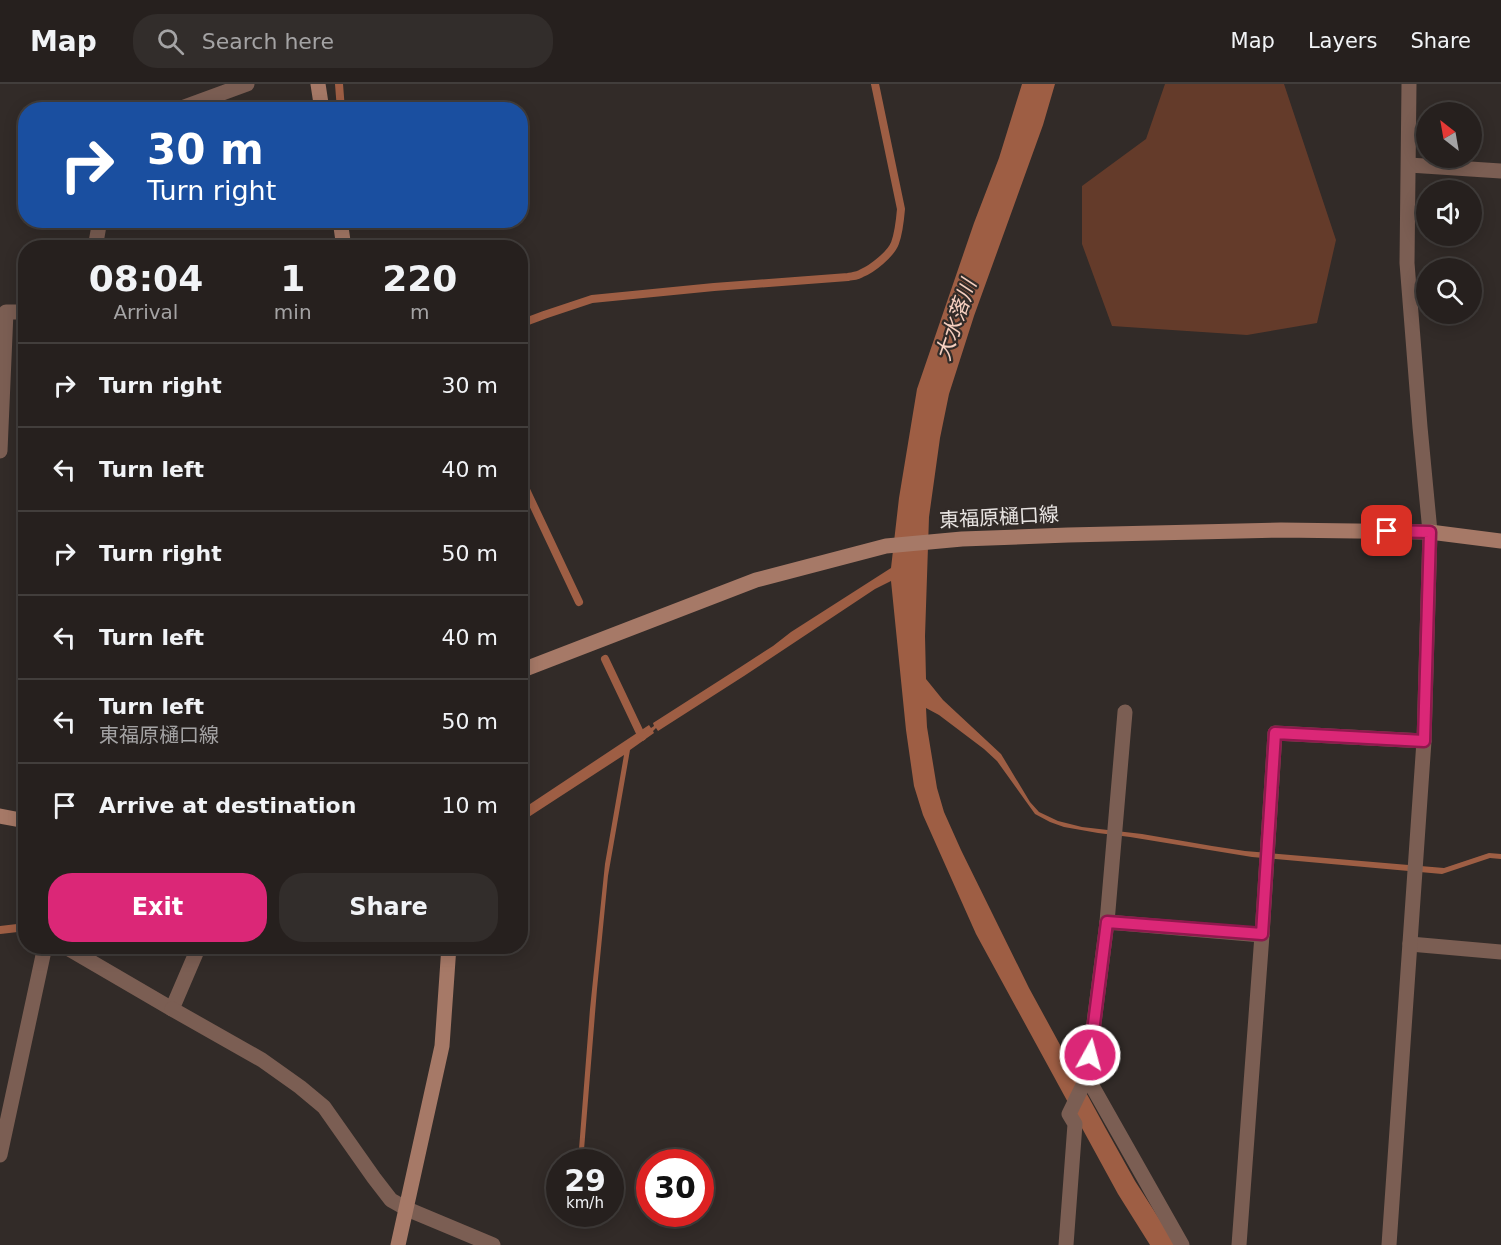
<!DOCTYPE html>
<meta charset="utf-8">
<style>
body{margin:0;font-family:"DejaVu Sans","Noto Sans JP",sans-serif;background:#322d2b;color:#f1f3f6;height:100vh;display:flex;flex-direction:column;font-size:22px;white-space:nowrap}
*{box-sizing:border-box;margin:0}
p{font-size:20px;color:#a4a3a4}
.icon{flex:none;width:33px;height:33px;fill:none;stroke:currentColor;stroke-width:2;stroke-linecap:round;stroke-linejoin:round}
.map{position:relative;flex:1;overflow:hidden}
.side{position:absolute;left:18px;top:156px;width:510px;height:714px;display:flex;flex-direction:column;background:#26201e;border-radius:24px;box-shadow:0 3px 15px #0003,0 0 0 2px #423e3c}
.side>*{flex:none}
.hud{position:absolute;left:18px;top:18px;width:510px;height:126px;border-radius:24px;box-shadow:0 3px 15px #0003,0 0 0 2px #423e3c;background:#1a4fa0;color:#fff;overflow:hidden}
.needle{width:39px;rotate:329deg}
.buttons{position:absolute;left:1416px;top:18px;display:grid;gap:12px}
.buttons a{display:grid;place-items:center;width:66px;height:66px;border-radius:50%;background:#26201e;box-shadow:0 3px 15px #0003,0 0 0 2px #423e3c;font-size:30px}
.speed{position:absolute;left:546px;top:1065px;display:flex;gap:12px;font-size:30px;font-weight:700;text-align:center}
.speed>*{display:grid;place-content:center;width:78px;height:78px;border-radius:50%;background:#26201e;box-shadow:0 3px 15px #0003,0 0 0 2px #423e3c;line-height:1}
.speed small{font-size:15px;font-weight:400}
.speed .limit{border:9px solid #d22;background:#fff;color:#111}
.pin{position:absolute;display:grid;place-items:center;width:51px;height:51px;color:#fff;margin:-26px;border-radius:12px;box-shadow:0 3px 9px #0006}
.me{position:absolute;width:66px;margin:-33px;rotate:7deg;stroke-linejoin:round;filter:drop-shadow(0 0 4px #0008)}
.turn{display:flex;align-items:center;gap:21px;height:126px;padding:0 30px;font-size:27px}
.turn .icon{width:78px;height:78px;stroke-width:2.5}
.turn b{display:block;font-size:42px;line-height:51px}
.eta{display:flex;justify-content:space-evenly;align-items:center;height:102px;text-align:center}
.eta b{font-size:36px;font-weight:600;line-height:42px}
.primary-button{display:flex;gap:12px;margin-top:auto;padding:12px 30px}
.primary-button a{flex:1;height:69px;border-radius:24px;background:#db2777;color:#fff;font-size:24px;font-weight:600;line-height:69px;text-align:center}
.primary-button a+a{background:#322d2b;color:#f1f3f6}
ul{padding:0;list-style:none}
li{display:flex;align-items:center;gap:18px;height:84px;padding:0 30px;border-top:2px solid #423e3c}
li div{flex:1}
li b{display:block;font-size:22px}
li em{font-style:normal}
header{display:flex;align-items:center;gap:36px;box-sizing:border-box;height:84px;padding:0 30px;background:#26201e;border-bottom:2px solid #423e3c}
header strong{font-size:28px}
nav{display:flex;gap:33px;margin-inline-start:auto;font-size:21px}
.search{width:420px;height:54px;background:#322d2b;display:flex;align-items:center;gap:15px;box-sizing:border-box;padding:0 21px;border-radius:24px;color:#a4a3a4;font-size:22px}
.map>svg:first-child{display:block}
.green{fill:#643b2a}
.water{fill:#9e5e44}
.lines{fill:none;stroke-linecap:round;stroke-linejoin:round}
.stream{stroke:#9e5e44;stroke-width:8}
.street{stroke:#7b5e53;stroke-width:15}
.secondary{stroke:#a67967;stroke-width:15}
.route-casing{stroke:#8e194d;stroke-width:15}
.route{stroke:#db2777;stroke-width:10}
.labels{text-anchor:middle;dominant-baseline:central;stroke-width:4.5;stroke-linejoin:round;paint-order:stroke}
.street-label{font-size:20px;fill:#e8e4e2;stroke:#322b28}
.water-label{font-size:21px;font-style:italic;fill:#f7d0c0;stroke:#322b28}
</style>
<header>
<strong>Map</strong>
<div class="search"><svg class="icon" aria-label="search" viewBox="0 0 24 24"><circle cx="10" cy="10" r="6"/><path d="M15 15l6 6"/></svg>Search here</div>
<nav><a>Map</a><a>Layers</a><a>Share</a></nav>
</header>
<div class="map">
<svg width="1501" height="1161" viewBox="0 0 1501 1161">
<rect width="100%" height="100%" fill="#322b28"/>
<polygon class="green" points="1165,0 1284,0 1336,156 1317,239 1247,251 1112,242 1082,160 1082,102 1146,55"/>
<polygon class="water" points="1022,0 1055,0 1043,41 974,232 949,310 940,354 929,433 925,552 926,595 943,616 1001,670 1030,718 1039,728 1058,737 1082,743 1142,750 1212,762 1245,767 1444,784 1489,769 1501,770 1501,775 1490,774 1442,790 1252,773 1130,753 1098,749 1064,743 1050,738 1035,730 997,677 984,665 939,631 926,624 927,643 937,704 944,728 961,766 1029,904 1106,1045 1135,1097 1176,1161 1150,1161 1118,1110 976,850 923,731 914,702 906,646 891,497 875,505 744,592 658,647 656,644 653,647 654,649 630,666 608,792 597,905 583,1078 578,1078 590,925 605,780 624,671 521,738 521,726 649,641 651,644 654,642 653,639 739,584 773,562 791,548 891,484 899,414 917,305 974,139 999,74"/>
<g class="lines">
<g class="stream">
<polyline points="339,0 341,26"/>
<path d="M 520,240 L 544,231 L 592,215 L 714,203 L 848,193 C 853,192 858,192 862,189 C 872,185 891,170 895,159 C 899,148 900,137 901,125 L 875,0"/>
<polyline points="520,393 579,518"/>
<polyline points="605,575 642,653"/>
<polyline points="0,846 26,843"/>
</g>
<g class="street">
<polyline points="176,26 247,0"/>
<polyline points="1409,81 1501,87"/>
<polyline points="95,164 100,136"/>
<polyline points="0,367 6,228 26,228"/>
<polyline points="1125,628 1107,838 1262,851"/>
<polyline points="25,737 26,754"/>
<polyline points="1107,838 1087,993 1182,1161"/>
<polyline points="1410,860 1501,868"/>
<polyline points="64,862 172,925 199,862"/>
<polyline points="172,925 262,976 300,1003 324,1023 374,1094 391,1116 407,1125 493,1161"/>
<polyline points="0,1071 45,862"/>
<polyline points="1066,1161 1075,1040 1069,1030 1087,993"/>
<polyline points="1239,1161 1262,851 1275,649 1424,657"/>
<polyline points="1389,1161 1424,657 1430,448 1420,343 1407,179 1409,0"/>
</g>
<g class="secondary">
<polyline points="318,0 322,26"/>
<polyline points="340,136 344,164"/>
<polyline points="520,587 756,496 886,462 962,455 1068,451 1281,446 1430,448 1501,457"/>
<polyline points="0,732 26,737"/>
<polyline points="398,1161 442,962 449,862"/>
</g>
</g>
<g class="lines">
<g class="route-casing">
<polyline id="route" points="1090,971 1107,838 1262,850 1275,649 1424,657 1430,448 1387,447"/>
</g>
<use href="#route" class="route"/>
</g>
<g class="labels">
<g class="street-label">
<text transform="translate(999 433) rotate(-3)">東福原樋口線</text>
</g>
<g class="water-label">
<text transform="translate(956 236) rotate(-71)">大水落川</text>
</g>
</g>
</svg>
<div class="buttons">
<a><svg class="needle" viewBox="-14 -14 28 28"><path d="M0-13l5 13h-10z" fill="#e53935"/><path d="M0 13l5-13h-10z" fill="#a4a3a4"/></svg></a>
<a><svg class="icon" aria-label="sound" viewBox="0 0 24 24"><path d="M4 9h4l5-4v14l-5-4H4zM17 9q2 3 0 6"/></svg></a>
<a><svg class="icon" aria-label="search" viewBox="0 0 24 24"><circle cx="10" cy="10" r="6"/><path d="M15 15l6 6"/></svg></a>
</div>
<div class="speed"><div>29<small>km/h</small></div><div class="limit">30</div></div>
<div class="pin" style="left:1387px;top:447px;background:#d93025"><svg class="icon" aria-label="arrive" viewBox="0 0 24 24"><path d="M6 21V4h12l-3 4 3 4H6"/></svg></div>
<svg class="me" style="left:1090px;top:971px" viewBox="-20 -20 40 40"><circle r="17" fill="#db2777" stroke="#fff" stroke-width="3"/><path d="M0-11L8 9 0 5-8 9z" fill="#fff"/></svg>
<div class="hud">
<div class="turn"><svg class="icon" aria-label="right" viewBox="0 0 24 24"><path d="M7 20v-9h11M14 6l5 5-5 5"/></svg><div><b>30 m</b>Turn right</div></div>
</div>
<section class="side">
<div class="eta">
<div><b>08:04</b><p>Arrival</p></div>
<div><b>1</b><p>min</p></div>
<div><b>220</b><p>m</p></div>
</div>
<ul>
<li><svg class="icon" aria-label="right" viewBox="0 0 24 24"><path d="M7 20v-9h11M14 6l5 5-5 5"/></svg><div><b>Turn right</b></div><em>30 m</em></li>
<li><svg class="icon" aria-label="left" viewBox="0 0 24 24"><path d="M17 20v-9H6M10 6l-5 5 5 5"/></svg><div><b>Turn left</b></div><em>40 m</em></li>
<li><svg class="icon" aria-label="right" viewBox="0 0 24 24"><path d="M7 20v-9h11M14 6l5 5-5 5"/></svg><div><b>Turn right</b></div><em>50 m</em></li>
<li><svg class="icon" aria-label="left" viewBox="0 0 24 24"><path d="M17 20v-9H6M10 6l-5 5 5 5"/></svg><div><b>Turn left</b></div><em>40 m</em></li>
<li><svg class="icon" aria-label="left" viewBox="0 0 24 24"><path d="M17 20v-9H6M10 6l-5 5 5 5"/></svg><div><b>Turn left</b><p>東福原樋口線</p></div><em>50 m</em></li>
<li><svg class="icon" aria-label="arrive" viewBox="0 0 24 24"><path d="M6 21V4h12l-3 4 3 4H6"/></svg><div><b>Arrive at destination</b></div><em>10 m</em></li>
</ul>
<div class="primary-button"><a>Exit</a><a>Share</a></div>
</section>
</div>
